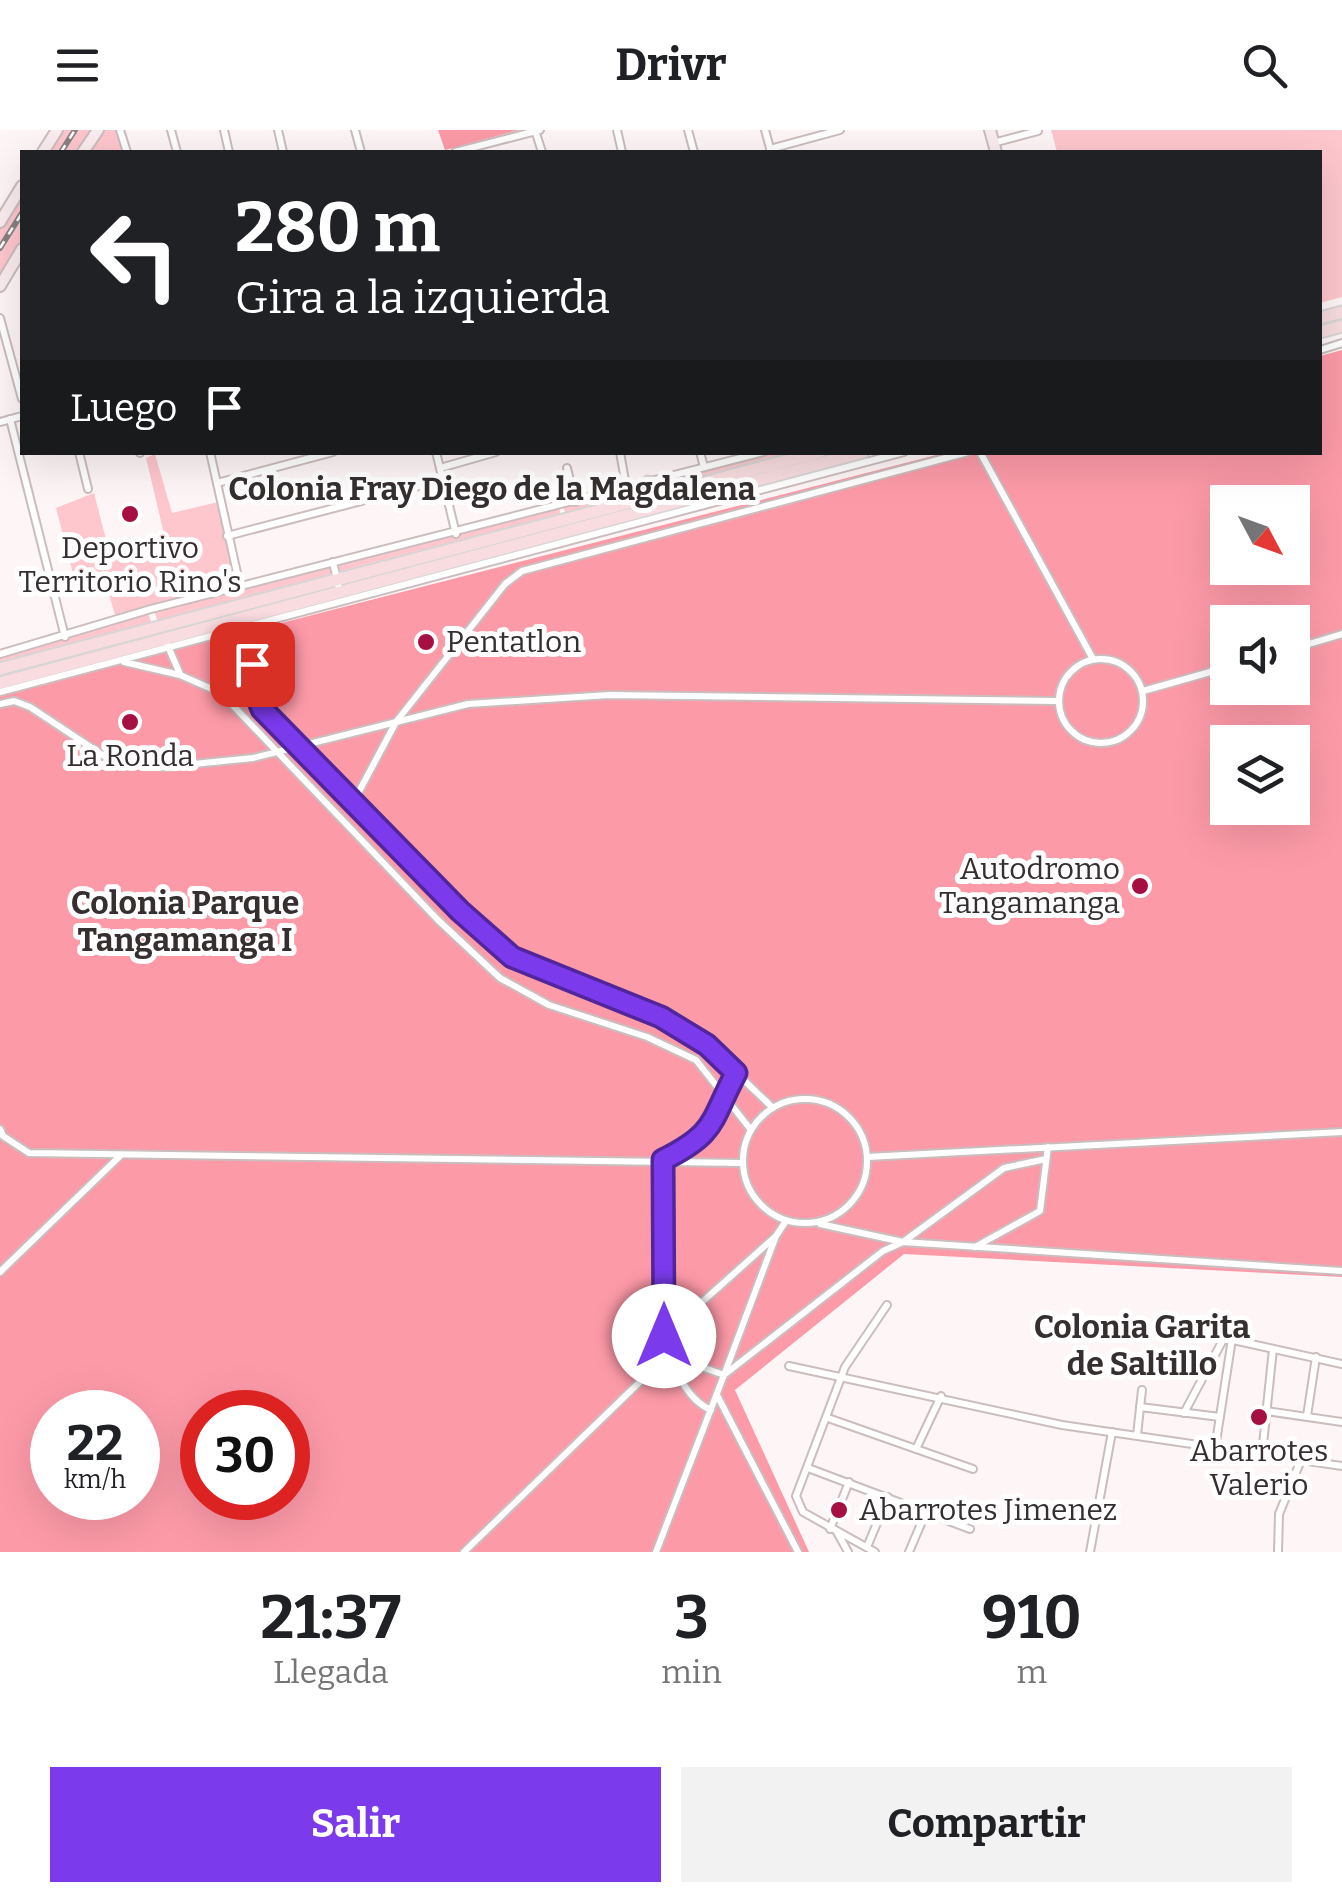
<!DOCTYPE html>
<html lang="es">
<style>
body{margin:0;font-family:Bitter,serif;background:#f2f2f2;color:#202124;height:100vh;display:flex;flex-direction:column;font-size:38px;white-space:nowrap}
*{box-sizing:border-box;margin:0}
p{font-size:32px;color:#757577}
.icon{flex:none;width:55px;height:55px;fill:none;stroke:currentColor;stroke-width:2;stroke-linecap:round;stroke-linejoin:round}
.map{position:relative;height:1422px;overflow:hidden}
.details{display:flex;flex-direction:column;background:#fff;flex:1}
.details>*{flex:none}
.guide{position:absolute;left:20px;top:20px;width:1302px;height:305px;border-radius:0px;box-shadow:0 10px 40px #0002;background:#202124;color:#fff;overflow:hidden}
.needle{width:65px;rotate:131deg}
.buttons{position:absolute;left:1210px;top:355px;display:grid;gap:20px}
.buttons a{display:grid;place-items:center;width:100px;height:100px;border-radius:0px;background:#fff;box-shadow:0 10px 40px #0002;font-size:50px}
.speed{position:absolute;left:30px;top:1260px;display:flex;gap:20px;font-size:50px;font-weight:700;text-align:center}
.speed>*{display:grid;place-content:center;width:130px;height:130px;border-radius:50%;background:#fff;box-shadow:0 10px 40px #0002;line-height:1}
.speed small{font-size:25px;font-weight:400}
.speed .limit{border:15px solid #d22;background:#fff;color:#111}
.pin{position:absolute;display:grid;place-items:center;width:85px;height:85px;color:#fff;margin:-42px;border-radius:20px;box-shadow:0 5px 15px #0006}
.me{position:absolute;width:110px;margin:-55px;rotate:0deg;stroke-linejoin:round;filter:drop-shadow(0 0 8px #0008)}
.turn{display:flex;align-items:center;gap:35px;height:210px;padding:0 50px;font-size:45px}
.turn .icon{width:130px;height:130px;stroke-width:2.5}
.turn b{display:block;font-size:70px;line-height:85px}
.then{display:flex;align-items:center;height:95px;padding:0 50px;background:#0003;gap:20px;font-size:38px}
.eta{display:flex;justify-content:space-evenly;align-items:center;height:170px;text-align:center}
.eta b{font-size:60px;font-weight:700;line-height:70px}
.cta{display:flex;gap:20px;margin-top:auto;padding:20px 50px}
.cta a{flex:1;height:115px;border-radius:0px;background:#7c3aed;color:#fff;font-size:40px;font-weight:700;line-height:115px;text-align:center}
.cta a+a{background:#f2f2f2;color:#202124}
header{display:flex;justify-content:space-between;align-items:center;height:130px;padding:0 50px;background:#fff;font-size:45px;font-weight:700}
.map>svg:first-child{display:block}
.green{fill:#fec7cd}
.forest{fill:#fd9aa8;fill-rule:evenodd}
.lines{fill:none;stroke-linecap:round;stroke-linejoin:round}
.minor-casing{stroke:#cbbdbe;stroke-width:10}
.secondary-casing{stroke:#cbbdbe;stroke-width:14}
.primary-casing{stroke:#d7d5d6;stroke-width:15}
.minor{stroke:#fff;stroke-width:6}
.secondary{stroke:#fbedef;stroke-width:10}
.primary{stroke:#f8dcdf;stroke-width:11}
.rail-casing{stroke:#878181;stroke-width:6}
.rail{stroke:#fff;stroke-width:2.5;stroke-dasharray:8;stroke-linecap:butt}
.route-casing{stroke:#51269a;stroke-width:25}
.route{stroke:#7c3aed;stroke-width:18}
.poi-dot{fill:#a60f41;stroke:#fff;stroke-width:4}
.labels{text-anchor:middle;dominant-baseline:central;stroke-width:10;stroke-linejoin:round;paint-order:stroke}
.poi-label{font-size:30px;fill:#352f30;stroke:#fff}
.neighbourhood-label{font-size:32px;font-weight:bold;fill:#352f30;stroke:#fff}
</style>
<header><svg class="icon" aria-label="menu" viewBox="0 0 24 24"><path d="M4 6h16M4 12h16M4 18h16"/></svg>Drivr<svg class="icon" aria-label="search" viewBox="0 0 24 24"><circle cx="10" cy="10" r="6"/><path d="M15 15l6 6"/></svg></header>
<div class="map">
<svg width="1342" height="1422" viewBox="0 0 1342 1422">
<rect width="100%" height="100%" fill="#fef6f6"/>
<g class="green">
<polygon points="59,0 95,0 81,22 45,22"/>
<polygon points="100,0 117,0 123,22 87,22"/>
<polygon points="1051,0 1342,0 1342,167 1320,173 1320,22 1057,22"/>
<polygon points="22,58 22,115 0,151 0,93"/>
<polygon points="769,323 803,323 670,358 656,352"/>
<polygon points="155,324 172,383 218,372 238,454 115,485 105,450 77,459 56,378 94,363 109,421 164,404 146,328"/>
<polygon points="624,361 625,369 566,385 563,376"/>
<polygon points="559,377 561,386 339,445 336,435"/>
<polygon points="334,434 334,446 158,493 154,480"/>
<polygon points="148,483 151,492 0,536 0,523"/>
</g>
<g class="forest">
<polygon points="438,0 519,0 445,20"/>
<path d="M 1342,220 L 1342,1147 L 904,1124 L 735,1260 L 809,1422 L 0,1422 L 0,565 L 944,323 L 1320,322 L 1320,226 ZM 1228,372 L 1292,372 L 1292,438 L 1228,438 ZM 1228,492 L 1292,492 L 1292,558 L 1228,558 ZM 1228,612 L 1292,612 L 1292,678 L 1228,678 ZM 52,1282 L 138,1282 L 138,1368 L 52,1368 ZM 202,1282 L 288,1282 L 288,1368 L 202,1368 Z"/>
</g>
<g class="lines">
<g class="minor-casing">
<g id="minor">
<polyline points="120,0 127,22"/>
<polyline points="171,0 177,22"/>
<polyline points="224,0 229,22"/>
<polyline points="278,0 283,22"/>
<polyline points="355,0 361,22"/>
<polyline points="535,0 542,22"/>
<polyline points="617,0 622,22"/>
<polyline points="688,0 694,22"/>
<polyline points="765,0 771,22"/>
<polyline points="993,13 1038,1"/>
<polyline points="770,19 840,0"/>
<polyline points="455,22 540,0"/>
<polyline points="0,188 22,269"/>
<polyline points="1320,220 1342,213"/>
<polyline points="10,289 65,507"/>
<polyline points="0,292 22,286"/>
<polyline points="79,322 88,359"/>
<polyline points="140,322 140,323"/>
<polyline points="210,322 240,456"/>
<polyline points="436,322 456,404"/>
<polyline points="620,322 629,374"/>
<polyline points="700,322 704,337"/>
<polyline points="980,322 1093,529"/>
<polyline points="440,338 496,322"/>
<polyline points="567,338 575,372"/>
<polyline points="217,353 333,322"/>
<polyline points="227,406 442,350"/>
<polyline points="333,432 340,463"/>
<path d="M 273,491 C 251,522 248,544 262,579 L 459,781 L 512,827 L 661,887 L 707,915 L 773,978"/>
<polyline points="167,514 180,544"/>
<polyline points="1292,519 1342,504"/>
<polyline points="0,524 151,479 764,322"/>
<circle cx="1101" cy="571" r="42"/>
<polyline points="124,532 180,545 221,563 438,790 500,848 549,875 647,907 696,930 751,1000"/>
<polyline points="1143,561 1228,537"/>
<polyline points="0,562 904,322"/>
<polyline points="221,563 251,554"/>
<polyline points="0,574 14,571 30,577 107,628 164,637 253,628 468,574 609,565 1058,571"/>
<polyline points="354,671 396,592 505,454 522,441 968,322"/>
<circle cx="805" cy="1031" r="62"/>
<polyline points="0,999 3,1006 29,1023 742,1033"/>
<polyline points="867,1027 1342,1002"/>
<polyline points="820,1094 903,1112 1004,1038 1046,1029"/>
<polyline points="975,1117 1040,1081 1048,1017"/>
<polyline points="0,1142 121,1025"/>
<polyline points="665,1205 775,1107"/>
<polyline points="671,1226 724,1245 776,1106 786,1091"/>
<polyline points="789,1236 1062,1295 1342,1336"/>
<polyline points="648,1245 679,1244"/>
<polyline points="717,1265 798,1422"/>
<polyline points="1140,1277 1220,1287"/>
<path d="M 711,1280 C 644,1250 664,1092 663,1030 C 717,1003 710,991 736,943"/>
<polyline points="1266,1281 1342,1292"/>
<polyline points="1184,1283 1224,1208 1342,1234"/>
<polyline points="1307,1286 1316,1227"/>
<polyline points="828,1288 973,1339"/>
<polyline points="1137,1305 1142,1260"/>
<polyline points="1216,1312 1232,1209"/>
<polyline points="916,1319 941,1266"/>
<polyline points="1262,1324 1273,1219"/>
<polyline points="808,1338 970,1399"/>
<polyline points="830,1399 849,1352"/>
<polyline points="837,1402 848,1422"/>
<polyline points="867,1417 888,1367"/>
<polyline points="464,1422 647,1245 665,1217"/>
<polyline points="656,1422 724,1245 883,1121 903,1112 1342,1141"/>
<polyline points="875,1422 803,1382 796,1366 845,1237 887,1175"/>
<polyline points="909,1422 926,1382"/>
<polyline points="1090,1422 1112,1302"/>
<polyline points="1278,1422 1279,1384 1301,1330"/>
</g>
</g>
<g class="secondary-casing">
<g id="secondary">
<polyline points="990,0 996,22"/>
<polyline points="43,22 57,0"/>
<polyline points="83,22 98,0"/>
<polyline points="0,92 22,56"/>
<polyline points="0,156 22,119"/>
</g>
</g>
<g class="primary-casing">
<g id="primary">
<polyline points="1320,188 1342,182"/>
<polyline points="1320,202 1342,196"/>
<polyline points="648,352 672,361"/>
<polyline points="0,539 820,322"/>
<polyline points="0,553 863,322"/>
</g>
</g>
<use href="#minor" class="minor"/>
<use href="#secondary" class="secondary"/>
<use href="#primary" class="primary"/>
<g class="rail-casing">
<g id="rail">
<polyline points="61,22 75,0"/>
<polyline points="0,118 22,83"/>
</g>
</g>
<use href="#rail" class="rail"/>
</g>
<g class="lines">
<g class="route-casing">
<path id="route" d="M 252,534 L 252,554 L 262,579 L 460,781 L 512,827 L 661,887 L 707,915 L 736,943 C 710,992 717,1003 663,1030 L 664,1206"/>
</g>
<use href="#route" class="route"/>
</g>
<g class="poi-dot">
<circle cx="130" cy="384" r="10"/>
<circle cx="426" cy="512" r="10"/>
<circle cx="130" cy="592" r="10"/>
<circle cx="1140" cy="756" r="10"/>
<circle cx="1259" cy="1287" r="10"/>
<circle cx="839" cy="1380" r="10"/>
</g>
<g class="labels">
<g class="poi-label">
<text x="130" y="418">Deportivo<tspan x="130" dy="34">Territorio Rino's</tspan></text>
<text x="446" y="512" text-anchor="start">Pentatlon</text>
<text x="130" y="626">La Ronda</text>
<text x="1120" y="739" text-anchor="end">Autodromo<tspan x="1120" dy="34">Tangamanga</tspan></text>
<text x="1259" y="1321">Abarrotes<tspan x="1259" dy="34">Valerio</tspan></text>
<text x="859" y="1380" text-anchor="start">Abarrotes Jimenez</text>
</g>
<g class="neighbourhood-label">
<text x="492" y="359">Colonia Fray Diego de la Magdalena</text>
<text x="185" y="773">Colonia Parque<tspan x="185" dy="37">Tangamanga I</tspan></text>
<text x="1142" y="1197">Colonia Garita<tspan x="1142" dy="37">de Saltillo</tspan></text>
</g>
</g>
</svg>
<div class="buttons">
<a><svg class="needle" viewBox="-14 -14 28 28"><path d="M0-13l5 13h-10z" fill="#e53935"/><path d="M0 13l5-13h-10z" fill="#757577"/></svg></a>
<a><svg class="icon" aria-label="sound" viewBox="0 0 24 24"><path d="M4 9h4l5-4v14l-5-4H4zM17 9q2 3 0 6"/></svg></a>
<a><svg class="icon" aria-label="layers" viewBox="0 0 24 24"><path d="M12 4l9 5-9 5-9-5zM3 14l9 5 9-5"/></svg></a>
</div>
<div class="speed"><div>22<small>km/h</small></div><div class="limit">30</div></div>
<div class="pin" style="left:252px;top:534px;background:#d93025"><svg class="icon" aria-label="arrive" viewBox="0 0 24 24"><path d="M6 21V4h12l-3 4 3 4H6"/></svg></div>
<svg class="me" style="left:664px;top:1206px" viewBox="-20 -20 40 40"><circle r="19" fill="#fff"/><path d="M0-13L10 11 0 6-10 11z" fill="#7c3aed"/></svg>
<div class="guide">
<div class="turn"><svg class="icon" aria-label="left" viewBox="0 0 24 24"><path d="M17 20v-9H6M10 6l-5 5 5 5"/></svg><div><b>280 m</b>Gira a la izquierda</div></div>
<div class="then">Luego<svg class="icon" aria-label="arrive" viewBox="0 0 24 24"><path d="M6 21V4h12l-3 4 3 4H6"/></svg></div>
</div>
</div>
<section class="details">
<div class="eta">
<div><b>21:37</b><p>Llegada</p></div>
<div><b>3</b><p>min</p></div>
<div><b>910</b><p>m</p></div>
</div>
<div class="cta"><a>Salir</a><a>Compartir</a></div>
</section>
